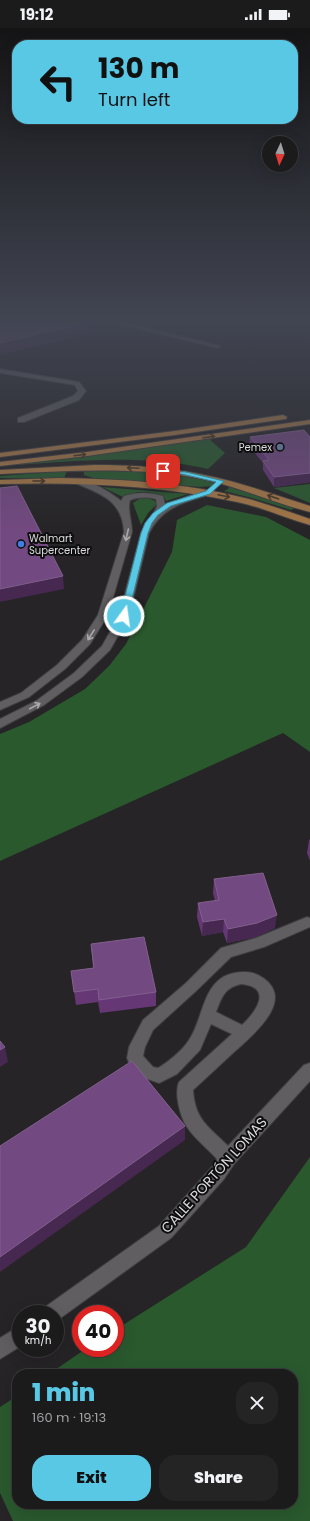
<!DOCTYPE html>
<meta charset="utf-8">
<style>
body{margin:0;font-family:Poppins,sans-serif;background:#252425;color:#f1f3f6;height:100vh;display:flex;flex-direction:column;font-size:15px;white-space:nowrap}
*{box-sizing:border-box;margin:0}
p{font-size:13px;color:#a0a1a3}
.icon{flex:none;width:22px;height:22px;fill:none;stroke:currentColor;stroke-width:2;stroke-linecap:round;stroke-linejoin:round}
.map{position:relative;flex:1;overflow:hidden}
.drawer{position:absolute;left:12px;top:1341px;width:286px;height:140px;display:flex;flex-direction:column;background:#1c1b1c;border-radius:16px;box-shadow:0 4px 16px #0002,0 0 0 1px #3a393b}
.drawer>*{flex:none}
.top-card{position:absolute;left:12px;top:12px;width:286px;height:84px;border-radius:16px;box-shadow:0 4px 16px #0002,0 0 0 1px #3a393b;background:#59c8e5;color:#111;overflow:hidden}
.needle{width:26px;rotate:184deg}
.tools{position:absolute;left:262px;top:108px;display:grid;gap:8px}
.tools a{display:grid;place-items:center;width:36px;height:36px;border-radius:50%;background:#1c1b1c;box-shadow:0 4px 16px #0002,0 0 0 1px #3a393b;font-size:20px}
.speed{position:absolute;left:12px;top:1277px;display:flex;gap:8px;font-size:20px;font-weight:700;text-align:center}
.speed>*{display:grid;place-content:center;width:52px;height:52px;border-radius:50%;background:#1c1b1c;box-shadow:0 4px 16px #0002,0 0 0 1px #3a393b;line-height:1}
.speed small{font-size:10px;font-weight:400}
.speed .limit{border:6px solid #d22;background:#fff;color:#111}
.pin{position:absolute;display:grid;place-items:center;width:34px;height:34px;color:#fff;margin:-17px;border-radius:8px;box-shadow:0 2px 6px #0006}
.me{position:absolute;width:44px;margin:-22px;rotate:14deg;stroke-linejoin:round;filter:drop-shadow(0 0 3px #0008)}
.turn{display:flex;align-items:center;gap:14px;height:84px;padding:0 20px;font-size:18px}
.turn .icon{width:52px;height:52px;stroke-width:2.5}
.turn b{display:block;font-size:28px;line-height:34px}
.round{display:grid;place-items:center;flex:none;width:42px;height:42px;border-radius:16px;background:#252425}
.summary{display:flex;align-items:center;justify-content:space-between;height:68px;padding:0 20px}
h1{font-size:24px;font-weight:800;line-height:30px;color:#59c8e5}
.action{display:flex;gap:8px;margin-top:auto;padding:8px 20px}
.action a{flex:1;height:46px;border-radius:16px;background:#59c8e5;color:#111;font-size:16px;font-weight:800;line-height:46px;text-align:center}
.action a+a{background:#252425;color:#f1f3f6}
.status{display:flex;justify-content:space-between;align-items:center;height:28px;padding:0 20px;background:#1c1b1c;direction:ltr}
.status svg{height:11px;fill:currentColor}
.map>svg:first-child{display:block}
.green{fill:#2a592e}
.lines{fill:none;stroke-linecap:round;stroke-linejoin:round}
.minor-casing{stroke:#403f40;stroke-width:2}
.major-casing{stroke:#403f40;stroke-width:2}
.minor{fill:#605e60;fill-rule:evenodd}
.major{fill:#a37646;fill-rule:evenodd}
.wall{fill:#653775}
.shaded-wall{fill:#462851}
.building{fill:#724980;stroke:#82608e}
.oneway{stroke:#4a3825}
.oneway2{stroke:#aaa8aa}
.route{fill:#59c8e5;stroke:#3a8295}
.service-dot{fill:#5c6f8a;stroke:#0e0e0f;stroke-width:1.5}
.shop-dot{fill:#3f7fe0;stroke:#0e0e0f;stroke-width:1.5}
.labels{text-anchor:middle;dominant-baseline:central;stroke-width:4;stroke-linejoin:round;paint-order:stroke}
.far-poi-label{font-size:10px;fill:#dbdadc;stroke:#0e0e0f;text-anchor:end}
.near-street-label{font-size:14px;fill:#dbdadc;stroke:#0e0e0f}
</style>
<div class="status"><b>19:12</b><svg viewBox="0 0 49 12"><path d="M0 12V9h3v3zM5 12V6h3v6zM10 12V3h3v9zM15 12V0h3v12zM26 1h20v11H26zM47 4h2v5h-2z"/></svg></div>
<div class="map">
<svg width="310" height="1493" viewBox="0 0 310 1493">
<rect width="100%" height="100%" fill="#262426"/>
<g class="green">
<path d="M 209,411 L 225,425 L 208,441 C 136,425 72,434 0,438 L 0,436 L 5,435 Z"/>
<polygon points="88,441 141,441 214,452 215,455 212,458 200,459 93,450 84,447 84,443"/>
<polygon points="67,443 64,450 0,450 0,448"/>
<polygon points="230,455 295,480 291,482 252,470 224,463 228,461"/>
<polygon points="310,456 310,475 274,460"/>
<path d="M 102,459 L 188,466 L 166,473 L 164,469 C 150,463 137,462 123,469 Z"/>
<polygon points="148,470 155,473 157,476 148,485 141,497 133,475 139,471"/>
<polygon points="207,477 266,489 310,512 310,724 283,705 0,833 0,706 29,694 85,661 109,638 126,616 172,524 177,492"/>
<polygon points="310,1129 310,1493 13,1493 0,1465 0,1379 17,1368 17,1476 293,1476 293,1346 49,1346 87,1320 115,1320 115,1302 246,1219"/>
</g>
<g class="lines">
<g class="minor-casing">
<g id="minor">
<polygon points="110,294 122,294 221,318 218,320"/>
<polygon points="0,341 79,354 86,363 79,372 24,394 18,394 18,390 73,368 78,363 75,357 0,345"/>
<path d="M 75,451 C 86,449 113,466 121,473 L 124,468 C 138,464 149,464 163,468 L 165,477 L 205,462 L 211,462 L 212,464 L 211,466 C 184,475 163,478 149,505 L 129,588 L 110,622 L 82,649 L 44,677 L 0,700 L 0,691 L 36,673 L 74,645 L 102,618 L 119,588 L 141,505 L 146,495 L 154,485 L 157,478 L 156,471 C 147,469 139,469 130,472 C 127,482 132,493 132,504 L 108,587 L 90,616 L 65,641 L 29,669 L 0,682 L 0,674 L 21,665 L 57,637 L 82,612 L 98,587 L 124,504 C 122,472 101,466 75,455 L 74,453 Z"/>
<path d="M 307,889 L 310,890 L 310,899 L 264,919 L 231,929 L 196,963 L 153,1002 L 145,1019 L 143,1028 L 153,1039 L 158,1040 C 167,1035 183,1022 189,1012 C 202,993 202,962 223,949 C 233,944 248,942 258,947 C 300,969 253,1007 233,1025 C 220,1037 207,1049 193,1062 C 195,1092 208,1098 228,1118 L 304,1037 L 310,1035 L 310,1053 L 234,1136 L 224,1151 L 171,1210 L 55,1294 L 55,1286 L 43,1286 L 45,1279 L 159,1198 L 212,1139 L 217,1131 C 208,1121 195,1111 187,1099 C 180,1089 174,1065 179,1054 L 232,1006 L 211,996 L 200,1022 L 177,1046 L 159,1055 L 142,1049 L 129,1035 L 127,1030 L 129,1019 L 143,992 L 186,955 L 221,920 L 256,910 ZM 241,956 C 273,959 257,983 242,997 L 216,984 C 222,969 224,960 241,956 Z"/>
<polygon points="21,1297 21,1318 0,1331 0,1310"/>
</g>
</g>
<g class="major-casing">
<g id="major">
<polygon points="283,387 287,389 286,391 175,407 0,429 0,425 175,403"/>
<polygon points="310,392 310,396 87,428 0,438 0,434 87,424"/>
<path d="M 94,437 C 131,437 168,439 204,447 C 240,454 275,467 310,478 L 310,484 C 274,475 239,459 203,451 C 136,438 68,443 0,446 L 0,442 Z"/>
<path d="M 60,450 C 123,451 187,455 249,471 C 270,477 290,484 310,491 L 310,497 C 285,490 262,479 237,474 C 159,457 80,454 0,456 L 0,452 Z"/>
</g>
</g>
<use href="#minor" class="minor"/>
<use href="#major" class="major"/>
</g>
<g class="wall">
<polygon points="250,409 310,409 310,454 274,459 263,442 263,435 249,418"/>
<polygon points="310,811 310,833 307,825 309,812"/>
<polygon points="214,851 275,900 256,909 227,915 223,904 202,908 197,889 198,875 215,873 213,865"/>
<polygon points="91,916 156,964 156,978 100,985 98,974 76,977 71,943 93,940 92,929"/>
</g>
<g class="shaded-wall">
<polygon points="86,295 87,306 0,327 0,315"/>
<polygon points="310,445 310,454 274,459 274,449"/>
<polygon points="63,548 64,561 0,574 0,561"/>
<polygon points="277,887 275,900 256,909 227,915 228,901"/>
<polygon points="224,891 223,904 202,908 203,894"/>
<polygon points="5,1019 8,1034 0,1039 0,1022"/>
<polygon points="185,1098 185,1112 0,1244 0,1229"/>
</g>
<g class="building">
<polygon points="0,294 85,294 86,295 0,315"/>
<polygon points="304,402 310,409 310,445 274,449 263,433 269,432 250,409"/>
<polygon points="17,458 63,548 0,561 0,460"/>
<polygon points="263,845 277,887 257,895 228,901 224,891 203,894 198,875 219,872 214,851"/>
<polygon points="144,909 156,964 99,972 98,961 74,964 71,943 94,940 91,916"/>
<polygon points="0,1013 5,1019 0,1022"/>
<polygon points="132,1033 185,1098 0,1229 0,1118"/>
</g>
<defs><path id="oneway-shaft" d="M-6 0H5M1.5-3L5.5 0L1.5 3" fill="none" stroke-width="1.6" stroke-linecap="round" stroke-linejoin="round"/></defs>
<g class="oneway">
<use href="#oneway-shaft" transform="translate(209 409) rotate(-8)"/>
<use href="#oneway-shaft" transform="translate(80 427) rotate(-7)"/>
<use href="#oneway-shaft" transform="translate(133 440) rotate(-177)"/>
<use href="#oneway-shaft" transform="translate(39 453)"/>
<use href="#oneway-shaft" transform="translate(224 468) rotate(12)"/>
<use href="#oneway-shaft" transform="translate(273 469) rotate(-161)"/>
</g>
<g class="oneway2">
<use href="#oneway-shaft" transform="translate(127 507) rotate(103)"/>
<use href="#oneway-shaft" transform="translate(91 607) rotate(122)"/>
<use href="#oneway-shaft" transform="translate(35 678) rotate(-28)"/>
</g>
<linearGradient id="sky" x2="0" y2="1"><stop stop-color="#151415"/><stop offset="0.58" stop-color="#414552"/><stop offset="1" stop-color="#414552" stop-opacity="0"/></linearGradient>
<rect width="310" height="503" fill="url(#sky)"/>
<polygon class="route" points="163,441 186,444 224,453 210,466 171,478 158,487 152,495 148,505 128,588 127,590 121,590 120,588 141,505 145,495 153,485 167,475 206,463 216,454 186,447 161,444 161,442"/>
<circle class="service-dot" cx="280" cy="419" r="4"/>
<circle class="shop-dot" cx="21" cy="516" r="4"/>
<g class="labels">
<g class="far-poi-label">
<text x="272" y="419">Pemex</text>
<text x="29" y="510" text-anchor="start">Walmart<tspan x="29" dy="12">Supercenter</tspan></text>
</g>
<g class="near-street-label">
<text transform="translate(214 1147) rotate(-48)">CALLE PORTÓN LOMAS</text>
</g>
</g>
</svg>
<div class="tools">
<a><svg class="needle" viewBox="-14 -14 28 28"><path d="M0-13l5 13h-10z" fill="#e53935"/><path d="M0 13l5-13h-10z" fill="#a0a1a3"/></svg></a>
</div>
<div class="speed"><div>30<small>km/h</small></div><div class="limit">40</div></div>
<div class="pin" style="left:163px;top:443px;background:#d93025"><svg class="icon" aria-label="arrive" viewBox="0 0 24 24"><path d="M6 21V4h12l-3 4 3 4H6"/></svg></div>
<svg class="me" style="left:124px;top:588px" viewBox="-20 -20 40 40"><circle r="17" fill="#59c8e5" stroke="#fff" stroke-width="3"/><path d="M0-11L8 9 0 5-8 9z" fill="#fff"/></svg>
<div class="top-card">
<div class="turn"><svg class="icon" aria-label="left" viewBox="0 0 24 24"><path d="M17 20v-9H6M10 6l-5 5 5 5"/></svg><div><b>130 m</b>Turn left</div></div>
</div>
<section class="drawer">
<div class="summary"><div><h1>1 min</h1><p>160 m · 19:13</p></div><a class="round"><svg class="icon" aria-label="close" viewBox="0 0 24 24"><path d="M6 6l12 12M18 6L6 18"/></svg></a></div>
<div class="action"><a>Exit</a><a>Share</a></div>
</section>
</div>
